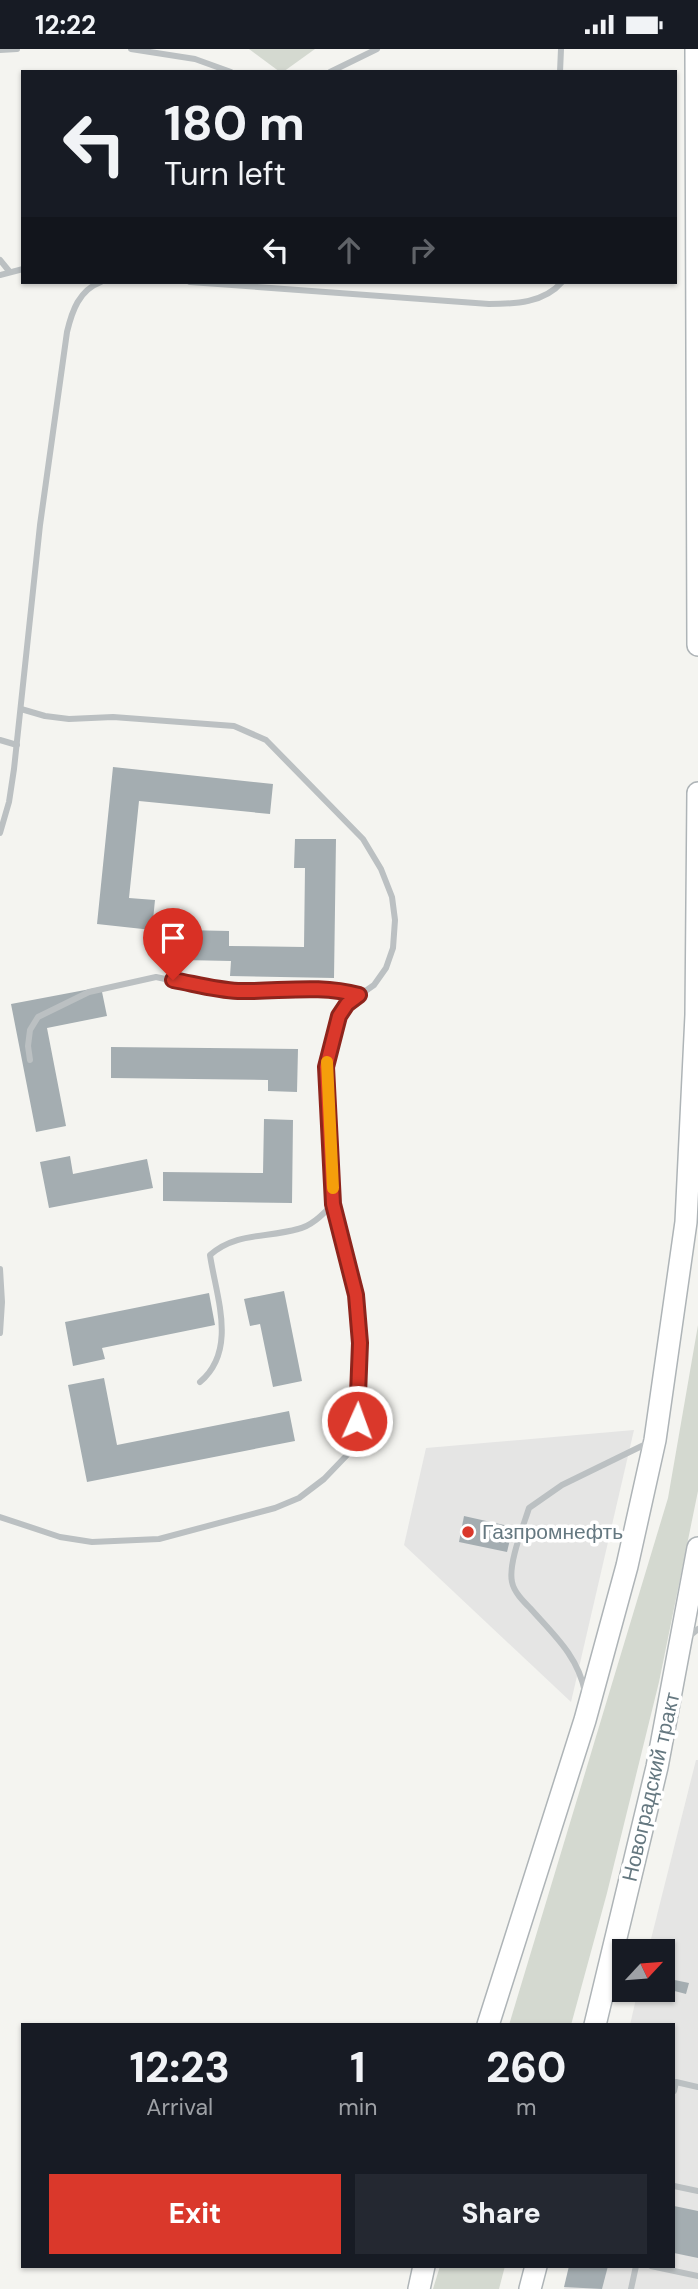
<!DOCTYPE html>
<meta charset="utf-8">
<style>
body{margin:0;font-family:"DM Sans",sans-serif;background:#242831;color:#f1f3f6;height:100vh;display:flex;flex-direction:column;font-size:26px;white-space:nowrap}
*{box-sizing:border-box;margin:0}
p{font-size:23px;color:#9ea1a6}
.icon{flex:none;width:38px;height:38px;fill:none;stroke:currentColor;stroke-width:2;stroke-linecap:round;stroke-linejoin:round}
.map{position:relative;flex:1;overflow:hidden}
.side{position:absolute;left:21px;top:1974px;width:654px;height:245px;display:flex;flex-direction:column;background:#171b24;border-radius:0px;box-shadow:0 2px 5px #0004}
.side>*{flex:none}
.hud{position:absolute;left:21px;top:21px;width:656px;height:214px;border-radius:0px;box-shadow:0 2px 5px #0004;background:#171b24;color:#f1f3f6;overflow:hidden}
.needle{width:46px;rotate:64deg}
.tools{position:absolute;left:612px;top:1890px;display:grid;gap:14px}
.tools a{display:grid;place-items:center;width:63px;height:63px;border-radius:0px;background:#171b24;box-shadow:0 2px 5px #0004;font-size:35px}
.pin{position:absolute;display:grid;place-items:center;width:60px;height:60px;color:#fff;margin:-72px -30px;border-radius:50% 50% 50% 0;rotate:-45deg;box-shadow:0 0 7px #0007}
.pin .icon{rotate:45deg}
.me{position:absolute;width:77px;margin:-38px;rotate:2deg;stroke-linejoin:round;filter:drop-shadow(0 0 5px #0008)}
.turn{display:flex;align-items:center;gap:24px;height:147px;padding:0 28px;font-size:32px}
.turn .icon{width:91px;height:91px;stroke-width:2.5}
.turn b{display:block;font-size:49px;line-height:60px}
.lanes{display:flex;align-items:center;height:66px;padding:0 28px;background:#0003;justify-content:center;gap:35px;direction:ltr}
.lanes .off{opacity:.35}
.eta{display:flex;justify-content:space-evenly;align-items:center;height:119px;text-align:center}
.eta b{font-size:42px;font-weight:800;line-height:49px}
.action{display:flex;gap:14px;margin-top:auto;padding:14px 28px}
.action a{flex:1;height:80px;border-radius:0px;background:#da382b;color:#fff;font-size:28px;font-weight:800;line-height:80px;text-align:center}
.action a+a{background:#242831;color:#f1f3f6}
.status{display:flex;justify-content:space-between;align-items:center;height:49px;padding:0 35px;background:#171b24;direction:ltr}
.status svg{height:19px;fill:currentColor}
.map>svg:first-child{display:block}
.built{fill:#e5e5e4}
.green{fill:#d4d9d0}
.building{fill:#a4adb1}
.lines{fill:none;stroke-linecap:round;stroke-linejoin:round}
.primary-casing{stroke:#aeb4b7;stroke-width:24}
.lane{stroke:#bbc0c2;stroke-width:6}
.primary{stroke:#fff;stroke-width:21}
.route-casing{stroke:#8e241c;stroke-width:18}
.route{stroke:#da382b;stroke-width:12}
.slow{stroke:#f59e0b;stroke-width:12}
.poi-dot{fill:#da382b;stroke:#fff;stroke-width:2.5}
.labels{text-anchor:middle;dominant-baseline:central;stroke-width:7;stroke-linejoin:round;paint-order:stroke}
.poi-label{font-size:21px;fill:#657880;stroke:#fff;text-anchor:start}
.street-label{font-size:21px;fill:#657880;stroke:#fff}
</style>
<div class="status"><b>12:22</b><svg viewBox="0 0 49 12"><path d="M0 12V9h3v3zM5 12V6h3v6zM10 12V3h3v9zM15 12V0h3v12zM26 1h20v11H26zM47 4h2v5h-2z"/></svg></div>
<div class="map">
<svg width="698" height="2240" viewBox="0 0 698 2240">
<rect width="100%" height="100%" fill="#f4f4f0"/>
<g class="built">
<polygon points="634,1381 571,1653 404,1496 426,1399"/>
<polygon points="696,1711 698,1711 698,2240 564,2240 570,2217 674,2217 674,1976 630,1976 638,1941 663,1941 663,1902 648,1902"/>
</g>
<g class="green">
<polygon points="249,0 315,0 283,23 280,23"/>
<polygon points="698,1276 698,1442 659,1633 607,1844 571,1976 509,1976 668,1449"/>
<polygon points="440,2217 505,2217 499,2240 433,2240"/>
</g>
<g class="building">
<polygon points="113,718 273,735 270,765 139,752 129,849 155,851 152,881 97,875"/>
<polygon points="295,790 336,790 334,929 230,927 231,912 184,911 184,881 229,882 229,897 304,898 305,819 294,819"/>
<polygon points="101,938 107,967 47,979 66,1077 36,1083 11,955"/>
<polygon points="111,998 298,1000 297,1043 268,1042 268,1031 111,1029"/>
<polygon points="264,1070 293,1071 292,1154 163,1152 163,1123 263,1124"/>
<polygon points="70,1107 73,1125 147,1110 153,1139 49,1159 40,1113"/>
<polygon points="284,1242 302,1332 273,1338 260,1275 250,1277 244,1250"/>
<polygon points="209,1244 215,1276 102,1299 105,1310 73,1317 65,1273"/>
<polygon points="104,1329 117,1396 289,1362 295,1392 87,1433 68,1336"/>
<polygon points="464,1467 513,1478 507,1503 459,1493"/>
<polygon points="665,1929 689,1934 686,1945 663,1939"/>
<polygon points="674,2157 698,2162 698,2209 674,2204"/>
<polygon points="569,2217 608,2217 602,2240 564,2238"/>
</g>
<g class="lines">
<g class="primary-casing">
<g id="primary">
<polyline points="696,0 698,596"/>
<polyline points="488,1976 585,1671 627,1517 655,1391 686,1173 696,966 698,744"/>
<polyline points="595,1976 657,1718 698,1499"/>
<polyline points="419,2240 424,2217"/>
<polyline points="530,2240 536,2217"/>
</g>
</g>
<g class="lane">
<polyline points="131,0 195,10 231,23"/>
<polyline points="0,1 17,0"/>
<polyline points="330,23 377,0"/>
<polyline points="560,23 561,0"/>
<polyline points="0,211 9,222"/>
<polyline points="0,226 23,220"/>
<path d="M 190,233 L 489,255 C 515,255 544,254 562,233"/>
<path d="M 21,660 L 45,667 L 69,670 L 113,668 L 234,677 L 266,691 L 363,790 L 381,820 L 392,848 L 395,871 L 393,899 L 386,919 L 374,936 L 347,955 L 339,967 L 330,998 L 326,1018 L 332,1106 L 333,1155 C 323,1165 312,1177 298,1180 C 267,1189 236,1183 210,1206 C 216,1247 238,1301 200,1333"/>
<polyline points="0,691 17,696"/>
<path d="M 0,784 L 9,753 L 14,720 L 40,476 L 67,283 C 72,262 79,241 101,233"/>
<polyline points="30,1011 28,997 30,981 38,968 89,943 156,928 211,940 241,942 335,940 359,946"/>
<polyline points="0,1220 2,1253 0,1284"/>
<polyline points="0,1468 60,1488 92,1493 159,1490 275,1459 299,1449 324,1430 348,1405 357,1372 360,1294 356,1246 333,1155"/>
<polyline points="686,1590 698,1580"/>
<path d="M 585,1643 C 578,1607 554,1586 530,1559 C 523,1552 514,1543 512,1533 C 508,1515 523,1478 529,1459 L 562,1436 L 650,1393"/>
<polyline points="674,2042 676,2033 698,2038"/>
<polyline points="674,2137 698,2142"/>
<polyline points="651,2217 698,2227"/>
<polyline points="631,2240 636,2217"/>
</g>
<use href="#primary" class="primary"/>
</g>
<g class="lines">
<g class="route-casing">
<path id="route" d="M 173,931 C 195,935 216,941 238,942 C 280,943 318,935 359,946 L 347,955 L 339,967 L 326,1018 L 333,1155 L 356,1246 L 360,1294 L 357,1372"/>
</g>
<use href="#route" class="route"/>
<polyline class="slow" points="327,1013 333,1139"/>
</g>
<circle class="poi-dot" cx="468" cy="1483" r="7"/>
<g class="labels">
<g class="poi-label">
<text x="482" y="1483">Газпромнефть</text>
</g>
<g class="street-label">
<text transform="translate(651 1738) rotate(-77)">Новоградский тракт</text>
</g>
</g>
</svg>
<div class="tools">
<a><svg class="needle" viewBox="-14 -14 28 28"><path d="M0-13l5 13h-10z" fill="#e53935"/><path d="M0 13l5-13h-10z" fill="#9ea1a6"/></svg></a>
</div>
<div class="pin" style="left:173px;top:931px;background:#d93025"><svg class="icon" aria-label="arrive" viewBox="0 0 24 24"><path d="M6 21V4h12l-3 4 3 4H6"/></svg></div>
<svg class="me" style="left:357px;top:1372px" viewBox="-20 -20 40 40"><circle r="17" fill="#da382b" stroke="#fff" stroke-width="3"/><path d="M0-11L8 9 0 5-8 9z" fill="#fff"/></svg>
<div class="hud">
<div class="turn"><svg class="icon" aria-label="left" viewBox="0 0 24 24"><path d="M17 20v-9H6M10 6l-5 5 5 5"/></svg><div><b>180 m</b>Turn left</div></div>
<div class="lanes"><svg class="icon" aria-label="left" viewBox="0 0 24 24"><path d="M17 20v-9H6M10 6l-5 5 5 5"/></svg><svg class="icon off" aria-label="ahead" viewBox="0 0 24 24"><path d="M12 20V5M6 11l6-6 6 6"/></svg><svg class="icon off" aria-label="right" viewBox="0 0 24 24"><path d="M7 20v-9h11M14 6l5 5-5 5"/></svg></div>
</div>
<section class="side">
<div class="eta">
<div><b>12:23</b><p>Arrival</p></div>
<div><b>1</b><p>min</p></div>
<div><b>260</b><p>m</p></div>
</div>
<div class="action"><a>Exit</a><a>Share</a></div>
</section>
</div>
